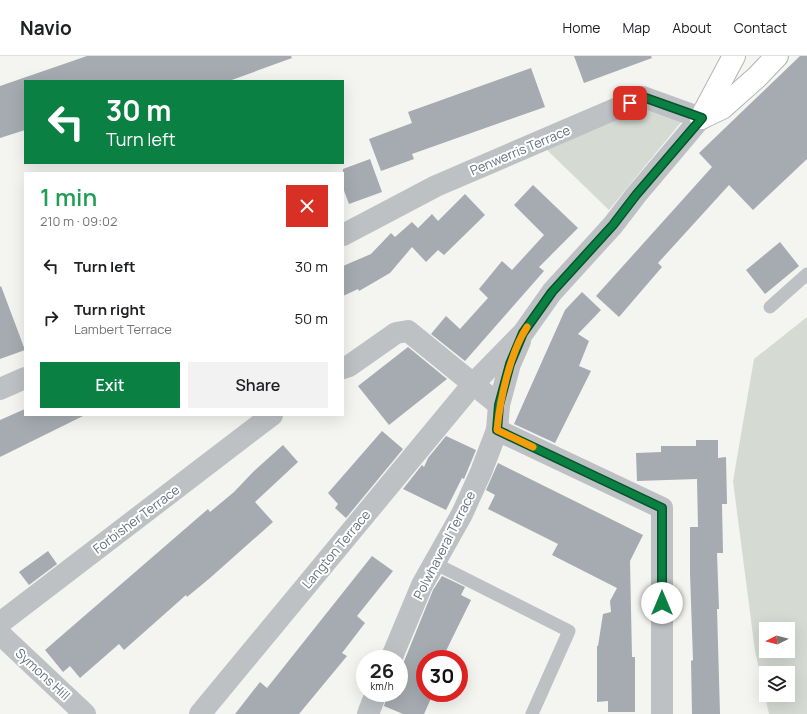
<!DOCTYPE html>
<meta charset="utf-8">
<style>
body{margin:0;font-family:Manrope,sans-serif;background:#f2f2f2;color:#202124;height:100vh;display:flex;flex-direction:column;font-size:15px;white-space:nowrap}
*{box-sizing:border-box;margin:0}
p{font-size:13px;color:#757577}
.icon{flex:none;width:22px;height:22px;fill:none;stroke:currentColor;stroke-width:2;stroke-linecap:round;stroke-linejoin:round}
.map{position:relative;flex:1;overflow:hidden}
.side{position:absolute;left:24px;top:116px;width:320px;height:244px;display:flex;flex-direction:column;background:#fff;border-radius:0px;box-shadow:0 4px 16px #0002}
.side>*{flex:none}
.top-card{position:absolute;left:24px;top:24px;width:320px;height:84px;border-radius:0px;box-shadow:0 4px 16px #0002;background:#0b8043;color:#fff;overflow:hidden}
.needle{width:26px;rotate:264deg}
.buttons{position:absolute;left:759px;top:566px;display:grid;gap:8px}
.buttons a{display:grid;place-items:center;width:36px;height:36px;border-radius:0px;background:#fff;box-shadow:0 4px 16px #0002;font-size:20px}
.speed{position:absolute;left:356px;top:594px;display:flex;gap:8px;font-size:20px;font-weight:700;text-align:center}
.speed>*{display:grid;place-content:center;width:52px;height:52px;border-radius:50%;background:#fff;box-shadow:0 4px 16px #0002;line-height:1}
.speed small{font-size:10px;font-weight:400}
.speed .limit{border:6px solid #d22;background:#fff;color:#111}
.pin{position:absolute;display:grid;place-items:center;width:34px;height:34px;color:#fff;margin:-17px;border-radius:8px;box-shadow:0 2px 6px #0006}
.me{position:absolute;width:44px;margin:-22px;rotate:0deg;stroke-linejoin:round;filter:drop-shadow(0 0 3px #0008)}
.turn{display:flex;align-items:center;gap:14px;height:84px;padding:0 16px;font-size:18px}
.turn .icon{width:52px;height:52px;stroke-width:2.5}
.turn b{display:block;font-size:28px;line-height:34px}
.round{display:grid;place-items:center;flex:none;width:42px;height:42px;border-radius:0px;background:#f2f2f2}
.headline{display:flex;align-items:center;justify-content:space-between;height:68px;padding:0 16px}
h1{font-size:24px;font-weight:600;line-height:30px;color:#1e9e55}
.button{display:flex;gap:8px;margin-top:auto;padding:8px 16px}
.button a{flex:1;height:46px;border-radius:0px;background:#0b8043;color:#fff;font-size:16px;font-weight:600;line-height:46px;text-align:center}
.button a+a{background:#f2f2f2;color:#202124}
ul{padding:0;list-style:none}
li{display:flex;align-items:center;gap:12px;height:52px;padding:0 16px}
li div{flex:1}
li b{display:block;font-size:15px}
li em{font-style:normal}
header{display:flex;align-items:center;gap:24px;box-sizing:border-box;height:56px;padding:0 20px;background:#fff;border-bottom:1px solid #e0e0e0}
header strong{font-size:19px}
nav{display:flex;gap:22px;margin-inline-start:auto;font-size:14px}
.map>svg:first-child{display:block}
.green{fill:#d5dad3;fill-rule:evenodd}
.building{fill:#a5abb0}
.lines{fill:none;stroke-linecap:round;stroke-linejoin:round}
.secondary-casing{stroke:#b1b5b9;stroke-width:24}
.lane{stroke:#bec1c4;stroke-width:13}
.street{stroke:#bec1c4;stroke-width:22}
.secondary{stroke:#fff;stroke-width:22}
.route-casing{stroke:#07532c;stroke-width:10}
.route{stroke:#0b8043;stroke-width:7}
.slow{stroke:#f59e0b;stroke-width:7}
.labels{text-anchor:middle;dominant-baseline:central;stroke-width:4;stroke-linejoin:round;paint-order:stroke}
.street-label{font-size:13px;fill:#67727e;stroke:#fff}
</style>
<header>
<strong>Navio</strong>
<nav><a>Home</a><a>Map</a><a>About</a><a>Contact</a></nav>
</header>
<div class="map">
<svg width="807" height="658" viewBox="0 0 807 658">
<rect width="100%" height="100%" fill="#f4f4f1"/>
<g class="green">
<polygon points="648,51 682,65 609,154 546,93"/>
<path d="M 807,261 L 807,658 L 769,658 L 755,595 L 733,425 L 754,303 ZM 766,573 L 788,573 L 788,595 L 766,595 ZM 766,617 L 788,617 L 788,639 L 766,639 Z"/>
</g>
<g class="building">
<polygon points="87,0 291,0 292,2 229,25 25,25 25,74 0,82 0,30"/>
<polygon points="574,0 651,0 652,2 584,27"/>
<polygon points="800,0 807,0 807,103 753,154 729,129 658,207 662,211 619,261 596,240 712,111 699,97"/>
<polygon points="531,12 545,51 412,98 414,103 381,115 369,83 412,67 408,56"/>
<polygon points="370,103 382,136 349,148 343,132 343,113"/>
<polygon points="533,129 578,172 539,211 544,215 465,305 431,278 446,260 460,273 488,242 479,233 502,205 512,214 544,179 514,149"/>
<polygon points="465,138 485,159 444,199 438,194 426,206 412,191 390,217 359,235 358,233 343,240 343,210 371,198 391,177 395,181 412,166 418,172 432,158 438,165"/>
<polygon points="780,186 799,210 765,238 746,214"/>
<polygon points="1,230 25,294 0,303 0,231"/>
<polygon points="582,236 601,254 578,278 589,285 579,310 591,315 555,387 514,368 565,254"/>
<polygon points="408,291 447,323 389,369 358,330"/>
<polygon points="25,353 25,359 85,359 0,401 0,364"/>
<polygon points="382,375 403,393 346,462 335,452 338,448 328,437"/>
<polygon points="446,380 476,394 464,423 462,422 446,454 403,433 422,409 424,411 428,402"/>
<polygon points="696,384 718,384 718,402 726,401 727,448 722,448 723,497 717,497 719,553 717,553 720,658 692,658 691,605 693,604 690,517 690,471 698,471 697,423 637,425 636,397 661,396 661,390 696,390"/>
<polygon points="283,389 298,406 255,446 273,466 210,522 187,541 186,539 124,594 119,588 80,622 70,610 63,616 45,594 208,453 210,456 234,436 253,416"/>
<polygon points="498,407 643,479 630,505 632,601 635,601 635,656 608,656 608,645 597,646 597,590 598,590 603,558 611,556 610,545 617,532 552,499 558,488 488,453 495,439 486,434"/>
<polygon points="48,495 57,508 29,529 19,516"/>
<polygon points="372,500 393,515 357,560 365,567 342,597 347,600 299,658 235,658 260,626 267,632"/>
<polygon points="442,520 465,531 461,539 471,544 442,603 425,603 425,637 433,638 424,658 403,658 384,650 388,637 399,637 399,612 403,608 433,534"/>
</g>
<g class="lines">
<g class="secondary-casing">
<g id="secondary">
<polyline points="701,62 722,52 757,21 777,0"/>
<polyline points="701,62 734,0"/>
</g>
</g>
<g class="lane">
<polyline points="770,251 807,218"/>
<polyline points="434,507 569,575 532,658"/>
</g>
<g class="street">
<polyline points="343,312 349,310 396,277 408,275 499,349"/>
<polyline points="0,333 25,322"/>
<polyline points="497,374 662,452 662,658"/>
<polyline points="0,567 272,359"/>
<polyline points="0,578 85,658"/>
<polyline points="391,603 422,529 462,458 481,416 497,374 499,349 510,308 520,285"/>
<polyline points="200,658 473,328 523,277 552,236 613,169 636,139 701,62 643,41 436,130 343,179"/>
<polyline points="368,658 376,637"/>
</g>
<use href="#secondary" class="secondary"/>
</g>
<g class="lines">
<g class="route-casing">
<polyline id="route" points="630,47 643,41 702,62 636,139 613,169 552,236 523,277 510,308 499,349 497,374 662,452 662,547"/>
</g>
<use href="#route" class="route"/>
<path class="slow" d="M 527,271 C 510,297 500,343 497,374 L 533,391"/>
</g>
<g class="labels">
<g class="street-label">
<text transform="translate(520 94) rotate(-23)">Penwerris Terrace</text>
<text transform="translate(136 463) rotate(-37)">Forbisher Terrace</text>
<text transform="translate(444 489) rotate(-63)">Polwhaveral Terrace</text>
<text transform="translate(336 493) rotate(-50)">Langton Terrace</text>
<text transform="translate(43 618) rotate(43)">Symons Hill</text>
</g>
</g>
</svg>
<div class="buttons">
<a><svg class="needle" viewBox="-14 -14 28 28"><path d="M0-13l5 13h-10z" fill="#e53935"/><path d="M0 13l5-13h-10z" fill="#757577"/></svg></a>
<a><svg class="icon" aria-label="layers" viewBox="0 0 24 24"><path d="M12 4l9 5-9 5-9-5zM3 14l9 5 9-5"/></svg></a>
</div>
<div class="speed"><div>26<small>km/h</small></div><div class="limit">30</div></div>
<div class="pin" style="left:630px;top:47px;background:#d93025"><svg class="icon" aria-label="arrive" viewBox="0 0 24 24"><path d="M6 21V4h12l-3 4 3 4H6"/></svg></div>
<svg class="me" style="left:662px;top:547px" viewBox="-20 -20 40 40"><circle r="19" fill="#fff"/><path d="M0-13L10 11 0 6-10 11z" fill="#0b8043"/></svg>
<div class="top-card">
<div class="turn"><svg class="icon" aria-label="left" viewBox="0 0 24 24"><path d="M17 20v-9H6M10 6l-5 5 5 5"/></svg><div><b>30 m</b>Turn left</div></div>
</div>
<section class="side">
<div class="headline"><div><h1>1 min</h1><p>210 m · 09:02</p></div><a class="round" style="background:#d93025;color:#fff"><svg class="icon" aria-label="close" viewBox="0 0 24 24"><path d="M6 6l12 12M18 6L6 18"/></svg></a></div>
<ul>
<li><svg class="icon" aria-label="left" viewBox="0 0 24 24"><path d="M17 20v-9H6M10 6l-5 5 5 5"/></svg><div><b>Turn left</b></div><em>30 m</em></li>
<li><svg class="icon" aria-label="right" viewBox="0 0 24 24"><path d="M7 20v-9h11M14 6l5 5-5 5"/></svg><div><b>Turn right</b><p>Lambert Terrace</p></div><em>50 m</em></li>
</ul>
<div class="button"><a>Exit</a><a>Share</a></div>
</section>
</div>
